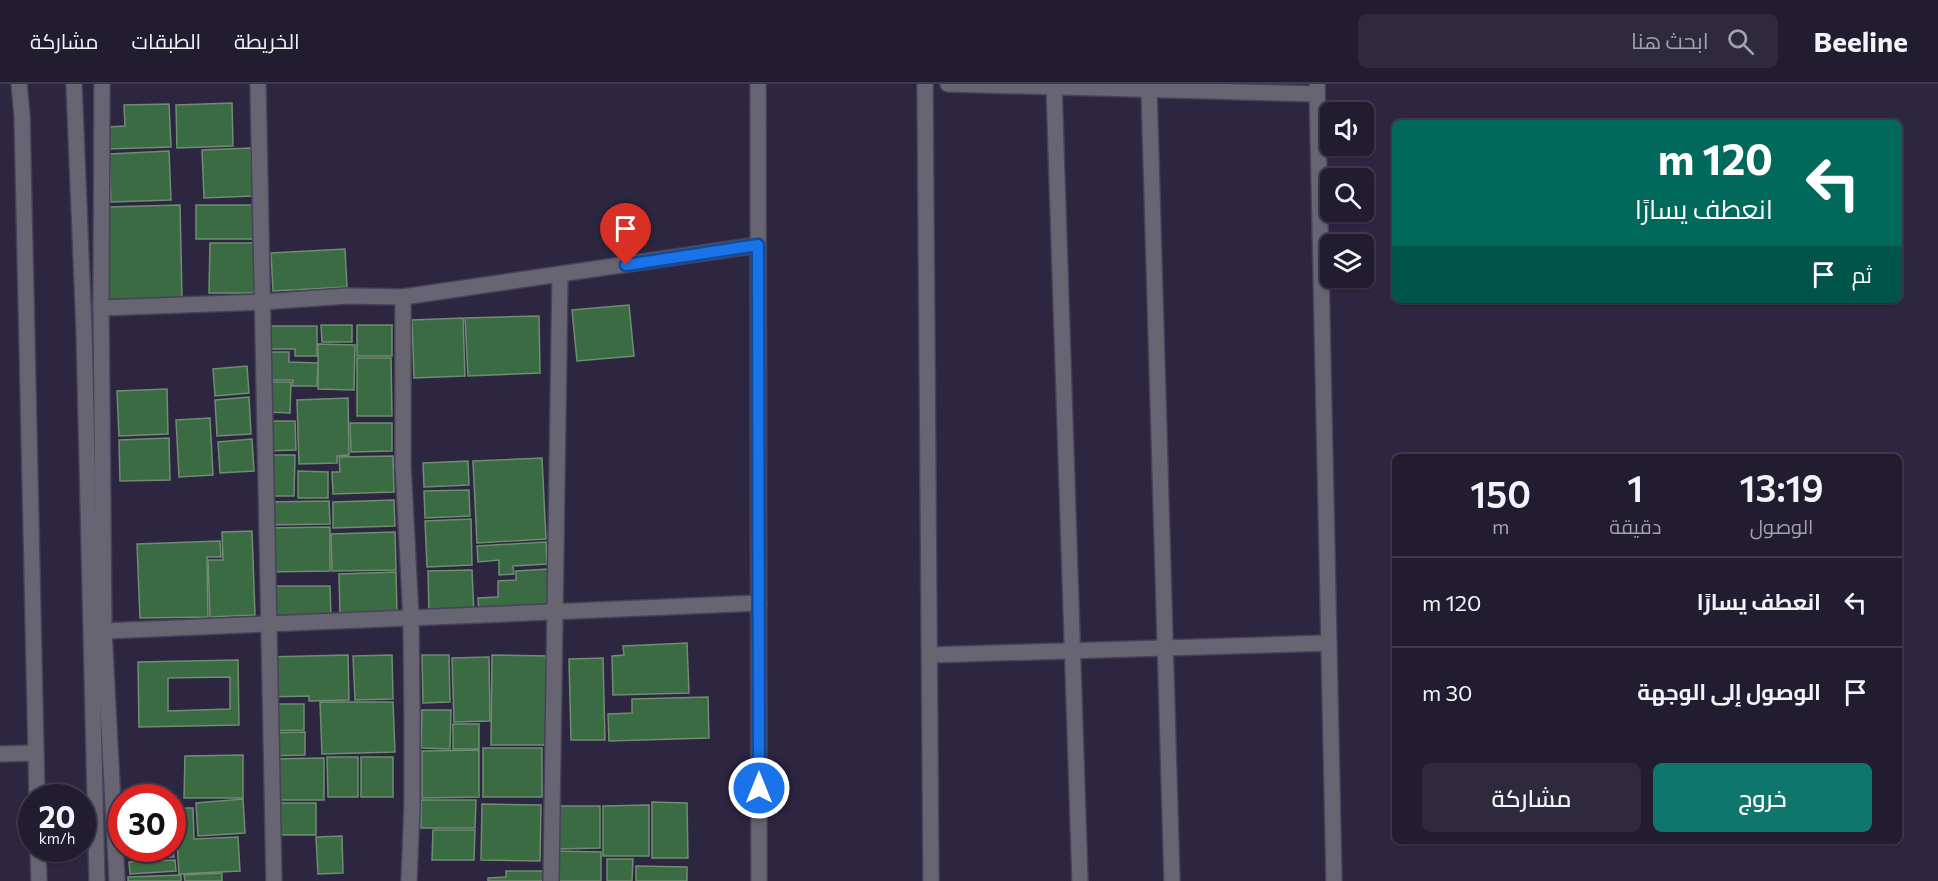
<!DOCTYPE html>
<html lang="ar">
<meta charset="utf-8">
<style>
body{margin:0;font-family:Commissioner,Cairo,sans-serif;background:#2e293d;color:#f1f3f6;direction:rtl;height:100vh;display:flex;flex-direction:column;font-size:22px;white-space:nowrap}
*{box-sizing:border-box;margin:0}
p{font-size:20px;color:#a2a1ab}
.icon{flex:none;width:33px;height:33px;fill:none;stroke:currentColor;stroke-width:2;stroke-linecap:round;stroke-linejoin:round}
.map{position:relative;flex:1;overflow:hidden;direction:ltr}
.panel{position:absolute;left:1392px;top:370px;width:510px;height:390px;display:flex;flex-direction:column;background:#221c31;border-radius:9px;box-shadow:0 2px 4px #0004,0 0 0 2px #3f3a4d;direction:rtl}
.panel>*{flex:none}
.top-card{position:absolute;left:1392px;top:36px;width:510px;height:183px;border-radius:9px;box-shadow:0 2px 4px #0004,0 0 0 2px #3f3a4d;direction:rtl;background:#00695c;color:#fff;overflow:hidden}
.fabs{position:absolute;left:1320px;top:18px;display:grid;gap:12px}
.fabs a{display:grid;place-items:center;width:54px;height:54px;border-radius:9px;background:#221c31;box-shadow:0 2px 4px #0004,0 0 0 2px #3f3a4d;font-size:30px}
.speed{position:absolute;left:18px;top:700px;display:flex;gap:12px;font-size:30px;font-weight:700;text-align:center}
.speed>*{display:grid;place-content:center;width:78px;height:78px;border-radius:50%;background:#221c31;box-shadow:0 2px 4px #0004,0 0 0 2px #3f3a4d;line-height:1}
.speed small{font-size:15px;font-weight:400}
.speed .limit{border:9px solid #d22;background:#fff;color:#111}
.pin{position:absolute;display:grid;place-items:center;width:51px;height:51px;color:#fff;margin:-62px -26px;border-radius:50% 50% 50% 0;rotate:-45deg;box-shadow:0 0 6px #0007}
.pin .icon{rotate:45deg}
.me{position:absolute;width:66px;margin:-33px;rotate:0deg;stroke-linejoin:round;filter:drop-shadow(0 0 4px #0008)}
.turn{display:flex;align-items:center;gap:21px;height:126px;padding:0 30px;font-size:27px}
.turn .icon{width:78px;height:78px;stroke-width:2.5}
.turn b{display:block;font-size:42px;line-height:51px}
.then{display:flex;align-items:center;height:57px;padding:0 30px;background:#0003;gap:12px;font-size:22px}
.eta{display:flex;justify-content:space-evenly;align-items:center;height:102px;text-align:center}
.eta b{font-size:36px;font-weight:600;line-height:42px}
.button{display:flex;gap:12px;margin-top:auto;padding:12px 30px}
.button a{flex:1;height:69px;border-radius:9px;background:#0f766e;color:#fff;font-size:24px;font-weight:600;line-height:69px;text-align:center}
.button a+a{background:#2e293d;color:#f1f3f6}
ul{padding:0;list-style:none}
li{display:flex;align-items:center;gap:18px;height:90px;padding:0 30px;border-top:2px solid #3f3a4d}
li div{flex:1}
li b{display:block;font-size:22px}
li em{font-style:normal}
header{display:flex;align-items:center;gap:36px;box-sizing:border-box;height:84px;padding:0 30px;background:#221c31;border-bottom:2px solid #3f3a4d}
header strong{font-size:28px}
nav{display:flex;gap:33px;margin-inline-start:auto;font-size:21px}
.search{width:420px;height:54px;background:#2e293d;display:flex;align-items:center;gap:15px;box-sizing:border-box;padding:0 21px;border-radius:9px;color:#a2a1ab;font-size:22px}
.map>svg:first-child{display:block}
.building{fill:#3b6b43;stroke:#708c73;stroke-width:1.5;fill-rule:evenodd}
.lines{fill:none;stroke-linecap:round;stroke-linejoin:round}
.minor-casing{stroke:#48415b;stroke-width:18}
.minor{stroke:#686573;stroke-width:15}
.route-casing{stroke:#114b97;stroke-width:15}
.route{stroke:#1a73e8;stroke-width:10}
</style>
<header>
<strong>Beeline</strong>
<div class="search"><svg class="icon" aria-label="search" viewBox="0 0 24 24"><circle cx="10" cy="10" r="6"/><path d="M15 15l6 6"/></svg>ابحث هنا</div>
<nav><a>الخريطة</a><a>الطبقات</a><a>مشاركة</a></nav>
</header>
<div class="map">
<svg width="1938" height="797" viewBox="0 0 1938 797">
<rect width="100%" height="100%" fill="#2d2641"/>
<g class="building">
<polygon points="232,19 233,62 177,64 176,21"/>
<polygon points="169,20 171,63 108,65 108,43 125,42 124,21"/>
<polygon points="251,64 253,112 204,114 202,66"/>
<polygon points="169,67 171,116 111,118 109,70"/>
<polygon points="180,121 182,214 109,216 108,123"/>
<rect x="196" y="121" width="59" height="34"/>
<polygon points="210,159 255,159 254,209 209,209"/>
<polygon points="345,165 347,203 273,207 271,169"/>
<polygon points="629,221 634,272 577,277 572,226"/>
<polygon points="539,232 540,289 468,292 465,234"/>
<polygon points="463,234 465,292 414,294 412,236"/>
<polygon points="321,241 352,241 352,258 322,258"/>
<rect x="357" y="241" width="35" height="31"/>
<polygon points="266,242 317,242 317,272 295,272 295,265 266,265"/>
<polygon points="318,260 355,261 354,306 318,305"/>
<polygon points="268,268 289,268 289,278 318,279 317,302 292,302 293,296 267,296"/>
<polygon points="357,274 391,274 392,332 357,332"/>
<polygon points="247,282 249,309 215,312 213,285"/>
<polygon points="267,298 291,298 290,329 266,328"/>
<polygon points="167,305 168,350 119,352 117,307"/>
<polygon points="249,313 251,350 217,352 215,316"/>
<polygon points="348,314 349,371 337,372 337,379 299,380 297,316"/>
<polygon points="210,334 213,391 179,393 176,336"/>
<polygon points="263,337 295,337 296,366 263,367"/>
<polygon points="350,339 392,339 392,367 351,368"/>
<polygon points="169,354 170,396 120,397 119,356"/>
<polygon points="252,355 254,387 220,389 218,358"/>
<polygon points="263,371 295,371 294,412 263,412"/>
<polygon points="393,372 394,408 333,410 332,388 340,388 339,373"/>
<polygon points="542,374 546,455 477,459 473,377"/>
<polygon points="468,377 469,401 424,403 423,379"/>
<polygon points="298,387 328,388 328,414 298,414"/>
<polygon points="469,406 470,432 425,434 424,407"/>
<polygon points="394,416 395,442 333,444 333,418"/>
<polygon points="329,417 330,440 265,441 265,418"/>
<polygon points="471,435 472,481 427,483 425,437"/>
<polygon points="330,443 330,487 266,488 265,444"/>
<polygon points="252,447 255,531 210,533 208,476 223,476 222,448"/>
<polygon points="395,448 396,486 332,487 331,450"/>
<polygon points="220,457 221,473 207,473 208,533 140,534 137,460"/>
<polygon points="546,458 547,480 513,482 514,490 499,491 499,476 478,478 477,462"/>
<polygon points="548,485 550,527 479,531 478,514 498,513 498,497 516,496 516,487"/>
<polygon points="472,486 474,530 429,532 428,487"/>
<polygon points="396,488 397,530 340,532 339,490"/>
<polygon points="266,502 330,502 331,534 266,534"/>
<polygon points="687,559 689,609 613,611 612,572 624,571 623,562"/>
<polygon points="348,571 349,616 309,617 309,612 266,613 265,573"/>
<polygon points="392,571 393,615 355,616 353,572"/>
<polygon points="422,571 449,571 450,618 423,619"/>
<polygon points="492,571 546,572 546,661 491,661"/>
<polygon points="489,573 490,637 454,638 452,574"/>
<polygon points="603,574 605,656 571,656 569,575"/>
<path d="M 238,576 L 239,641 L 139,643 L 138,578 ZM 230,593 L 230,625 L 168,627 L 168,594 Z"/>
<polygon points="708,613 709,654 609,657 608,630 632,629 632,615"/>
<polygon points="320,618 393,618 395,668 322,670"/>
<polygon points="267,620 304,620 304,646 267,647"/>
<polygon points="422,626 451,626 450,665 421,664"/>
<rect x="453" y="640" width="26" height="25"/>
<polygon points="305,648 305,671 268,672 267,649"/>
<rect x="483" y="664" width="59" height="49"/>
<polygon points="479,666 479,713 422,714 422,667"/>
<polygon points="243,671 243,714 184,714 185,672"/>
<polygon points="327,673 358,673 358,713 328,713"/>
<rect x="361" y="673" width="32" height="40"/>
<polygon points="324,674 324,716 276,716 268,675"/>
<polygon points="243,715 245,749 198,752 196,719"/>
<polygon points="421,716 476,716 475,744 421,744"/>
<polygon points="652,718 687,719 688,774 652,774"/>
<rect x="276" y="719" width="40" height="32"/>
<polygon points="482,720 541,721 540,777 481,776"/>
<polygon points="649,721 649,772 603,772 603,722"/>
<polygon points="554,722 600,722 600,764 555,765"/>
<polygon points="175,724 193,724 194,755 238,753 240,787 179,790"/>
<polygon points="433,746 475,746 474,776 432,776"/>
<polygon points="342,752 343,789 318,790 316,753"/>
<polygon points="172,760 174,773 129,774 128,765 172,765"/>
<polygon points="555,767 601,768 601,797 555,797"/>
<polygon points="607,775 633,775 632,797 607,797"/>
<polygon points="175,776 176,787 130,790 129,778"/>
<polygon points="636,782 687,783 687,797 636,797"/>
<polygon points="506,787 547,787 547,797 488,797 488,794 506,793"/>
<polygon points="222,789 222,797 185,797 184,791"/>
<polygon points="181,791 181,797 128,797 128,793"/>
</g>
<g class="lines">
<g class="minor-casing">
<g id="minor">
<polyline points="19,0 22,31 37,714"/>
<polyline points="74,0 84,246 97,797"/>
<polyline points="102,0 101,224 104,547 117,797"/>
<polyline points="258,0 274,797"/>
<polyline points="758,0 759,797"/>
<polyline points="925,0 931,797"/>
<polyline points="948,0 1317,10"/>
<polyline points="1317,0 1334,797"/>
<polyline points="1054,3 1080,797"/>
<polyline points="1149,5 1172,797"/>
<polyline points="403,213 403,381 411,534 412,629 412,722 409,797"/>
<polyline points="101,224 262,218 347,212 403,213 758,161"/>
<polyline points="104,547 759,519"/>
<polyline points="930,571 1329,559"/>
<polyline points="0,670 35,669"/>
<polyline points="38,765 39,797"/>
<polyline points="551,797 560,190"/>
</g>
</g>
<use href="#minor" class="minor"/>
</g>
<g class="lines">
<g class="route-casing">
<polyline id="route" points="626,181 758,161 759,704"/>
</g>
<use href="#route" class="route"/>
</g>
</svg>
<div class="fabs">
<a><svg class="icon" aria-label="sound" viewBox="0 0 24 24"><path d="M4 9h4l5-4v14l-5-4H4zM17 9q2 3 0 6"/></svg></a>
<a><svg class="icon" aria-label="search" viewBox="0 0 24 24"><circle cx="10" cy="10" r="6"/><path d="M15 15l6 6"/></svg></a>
<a><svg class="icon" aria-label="layers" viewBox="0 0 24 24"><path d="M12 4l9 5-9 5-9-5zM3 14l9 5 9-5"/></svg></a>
</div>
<div class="speed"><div>20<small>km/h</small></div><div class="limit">30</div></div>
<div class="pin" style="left:626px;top:181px;background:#d93025"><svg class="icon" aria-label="arrive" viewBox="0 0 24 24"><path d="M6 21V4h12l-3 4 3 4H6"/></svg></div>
<svg class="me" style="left:759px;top:704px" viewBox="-20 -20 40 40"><circle r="17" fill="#1a73e8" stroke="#fff" stroke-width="3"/><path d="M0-11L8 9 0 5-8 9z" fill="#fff"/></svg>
<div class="top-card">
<div class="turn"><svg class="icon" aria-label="left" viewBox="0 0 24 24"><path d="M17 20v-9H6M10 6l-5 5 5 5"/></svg><div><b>120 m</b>انعطف يسارًا</div></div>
<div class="then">ثم<svg class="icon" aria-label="arrive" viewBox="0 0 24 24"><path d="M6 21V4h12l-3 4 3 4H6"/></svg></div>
</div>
<section class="panel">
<div class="eta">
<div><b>13:19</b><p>الوصول</p></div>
<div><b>1</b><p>دقيقة</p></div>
<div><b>150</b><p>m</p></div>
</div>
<ul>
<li><svg class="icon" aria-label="left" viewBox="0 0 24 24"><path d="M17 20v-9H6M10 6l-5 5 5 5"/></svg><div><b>انعطف يسارًا</b></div><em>120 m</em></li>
<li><svg class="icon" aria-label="arrive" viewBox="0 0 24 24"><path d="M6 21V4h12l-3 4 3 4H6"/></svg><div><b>الوصول إلى الوجهة</b></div><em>30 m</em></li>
</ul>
<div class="button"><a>خروج</a><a>مشاركة</a></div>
</section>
</div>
